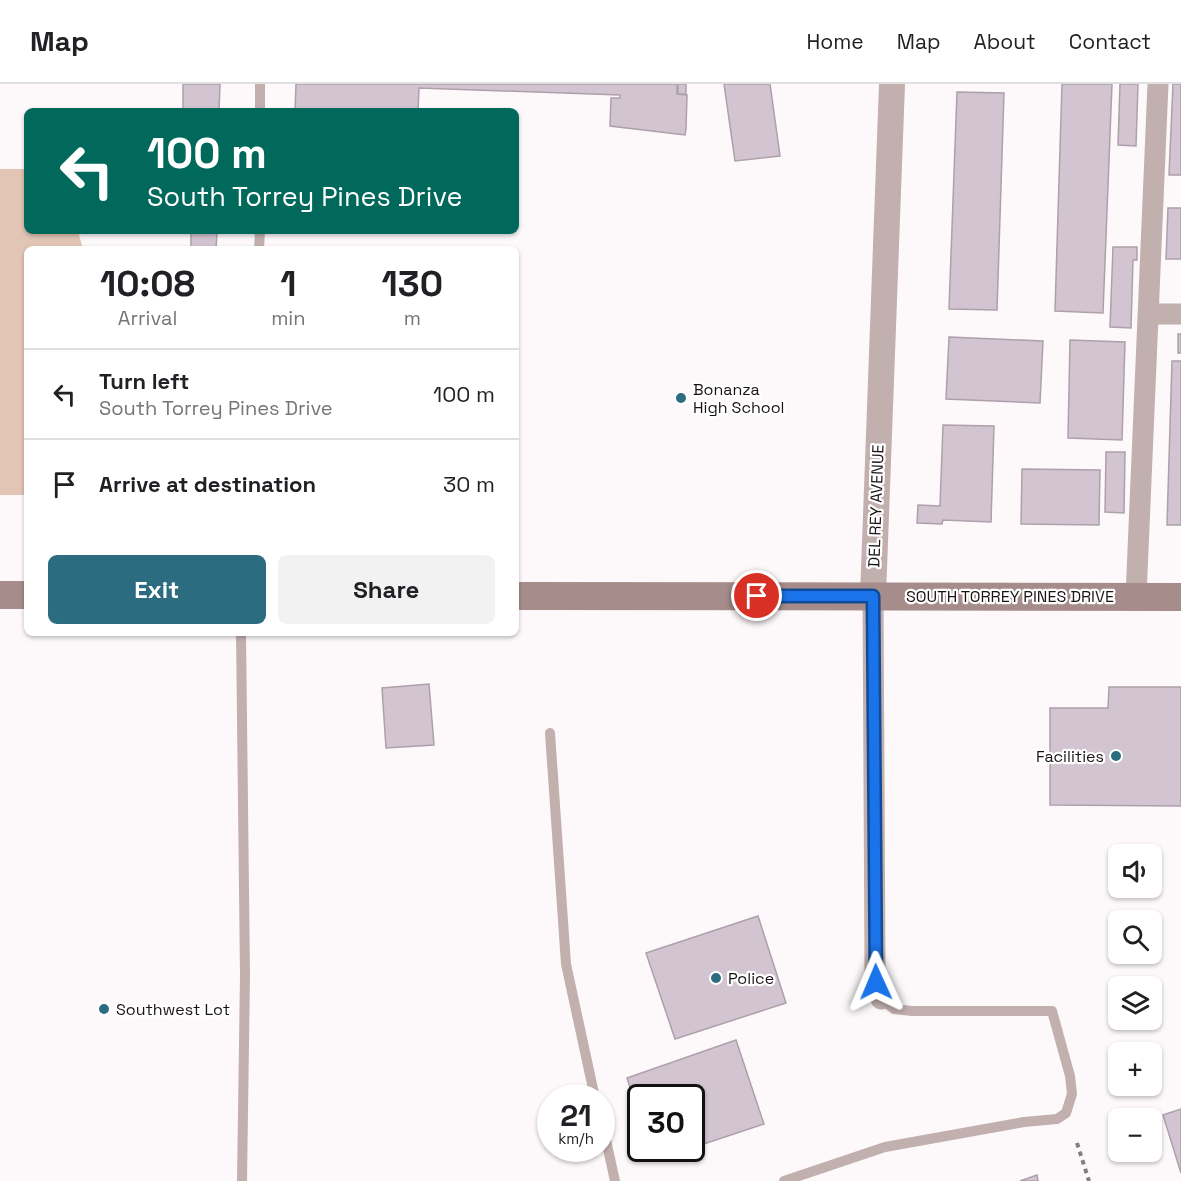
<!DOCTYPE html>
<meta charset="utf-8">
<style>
body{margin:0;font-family:"Space Grotesk",sans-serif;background:#f2f2f2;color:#202124;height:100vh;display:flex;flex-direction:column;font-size:22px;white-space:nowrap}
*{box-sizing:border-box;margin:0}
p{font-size:20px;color:#757577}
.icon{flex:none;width:33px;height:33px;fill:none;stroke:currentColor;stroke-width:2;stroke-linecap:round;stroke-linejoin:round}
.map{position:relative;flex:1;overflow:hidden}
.details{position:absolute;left:24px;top:162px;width:495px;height:390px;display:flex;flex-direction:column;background:#fff;border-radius:9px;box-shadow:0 2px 4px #0004}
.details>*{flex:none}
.hud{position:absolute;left:24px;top:24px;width:495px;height:126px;border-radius:9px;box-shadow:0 2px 4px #0004;background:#00695c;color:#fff;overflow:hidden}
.controls{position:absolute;left:1108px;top:760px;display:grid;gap:12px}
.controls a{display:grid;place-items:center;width:54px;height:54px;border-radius:9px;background:#fff;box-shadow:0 2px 4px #0004;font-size:30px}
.speed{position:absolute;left:537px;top:1000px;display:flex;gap:12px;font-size:30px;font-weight:700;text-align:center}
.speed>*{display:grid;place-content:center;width:78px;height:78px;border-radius:50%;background:#fff;box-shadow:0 2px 4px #0004;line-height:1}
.speed small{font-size:15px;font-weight:400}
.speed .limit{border:3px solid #111;border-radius:9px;background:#fff;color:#111}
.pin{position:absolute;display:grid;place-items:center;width:51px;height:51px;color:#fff;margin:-26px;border:3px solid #fff;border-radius:50%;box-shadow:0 2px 6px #0007}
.me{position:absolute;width:66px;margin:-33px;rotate:359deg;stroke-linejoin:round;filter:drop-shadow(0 0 4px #0008)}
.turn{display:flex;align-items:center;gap:21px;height:126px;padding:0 24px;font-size:27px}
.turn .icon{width:78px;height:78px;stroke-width:2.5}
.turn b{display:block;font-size:42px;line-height:51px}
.eta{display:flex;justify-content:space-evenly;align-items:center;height:102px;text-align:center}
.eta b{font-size:36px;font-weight:700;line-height:42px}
.primary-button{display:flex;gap:12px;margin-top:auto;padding:12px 24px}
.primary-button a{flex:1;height:69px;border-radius:9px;background:#2c6c80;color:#fff;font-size:24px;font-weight:700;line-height:69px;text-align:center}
.primary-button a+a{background:#f2f2f2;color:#202124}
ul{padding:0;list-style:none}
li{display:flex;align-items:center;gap:18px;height:90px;padding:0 24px;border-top:2px solid #e0e0e0}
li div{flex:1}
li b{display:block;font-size:22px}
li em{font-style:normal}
header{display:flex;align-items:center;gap:36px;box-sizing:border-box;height:84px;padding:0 30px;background:#fff;border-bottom:2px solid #e0e0e0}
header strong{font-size:28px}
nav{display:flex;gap:33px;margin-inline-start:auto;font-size:21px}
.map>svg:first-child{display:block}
.green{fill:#e3c5b5}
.building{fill:#d2c5d1;stroke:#ada0ab;stroke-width:1.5}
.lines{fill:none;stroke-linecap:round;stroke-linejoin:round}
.path{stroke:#837e80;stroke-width:4;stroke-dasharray:4.5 4.5;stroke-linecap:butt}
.service{stroke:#c2b0af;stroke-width:10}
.minor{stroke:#c2b0af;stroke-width:21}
.tertiary{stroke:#c2b0af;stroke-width:26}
.secondary{stroke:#a68d8b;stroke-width:28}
.route-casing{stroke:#114b97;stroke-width:15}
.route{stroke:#1a73e8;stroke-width:10}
.poi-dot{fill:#2c6c80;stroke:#fff;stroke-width:2}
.labels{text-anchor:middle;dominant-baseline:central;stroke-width:4.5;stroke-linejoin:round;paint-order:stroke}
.poi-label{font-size:16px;fill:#191315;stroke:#fff;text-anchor:start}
.street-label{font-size:16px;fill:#191315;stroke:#fff}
</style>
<header>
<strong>Map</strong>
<nav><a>Home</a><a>Map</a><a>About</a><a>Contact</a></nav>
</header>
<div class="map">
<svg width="1181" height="1097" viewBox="0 0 1181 1097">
<rect width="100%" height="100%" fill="#fdf9fa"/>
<polygon class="green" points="0,85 24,85 27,88 27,147 78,147 83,165 27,165 27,411 0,411"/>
<g class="building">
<polygon points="183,0 220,0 219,27 183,27"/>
<polygon points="296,0 677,0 677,10 687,11 686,45 685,51 610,42 611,14 620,14 620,11 419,4 418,27 295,27"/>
<rect x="678" y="0" width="8" height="10"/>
<polygon points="724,0 770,0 780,72 735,77"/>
<polygon points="1062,0 1112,0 1103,229 1055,227"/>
<polygon points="1120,0 1138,0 1136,62 1118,61"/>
<polygon points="1173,0 1181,0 1181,91 1169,91"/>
<polygon points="957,8 1004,9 997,226 949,225"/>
<polygon points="1168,124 1181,124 1181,175 1166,175"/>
<polygon points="191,147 217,147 216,165 191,165"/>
<polygon points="1113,163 1137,163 1137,176 1133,176 1131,244 1110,243"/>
<rect x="1178" y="250" width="3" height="19"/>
<polygon points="949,253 1043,257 1040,319 946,315"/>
<polygon points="1070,256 1125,258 1122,356 1068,354"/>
<polygon points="1172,277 1181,277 1181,441 1167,441"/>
<polygon points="943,341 994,342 991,438 943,436 942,440 917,439 918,421 940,422"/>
<polygon points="1106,368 1125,368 1124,429 1105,428"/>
<polygon points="1022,385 1100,386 1099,441 1021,440"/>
<polygon points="429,600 434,661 386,664 382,604"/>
<polygon points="1109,603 1181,603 1181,722 1050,721 1050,624 1108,624"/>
<polygon points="758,832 786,919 675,955 646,869"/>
<polygon points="736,956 764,1040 692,1064 692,1014 640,1014 640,1035 627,994"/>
<polygon points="1181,1025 1181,1089 1163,1031"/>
<polygon points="651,1065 689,1065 654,1076"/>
<polygon points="1037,1091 1038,1097 1020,1097"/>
</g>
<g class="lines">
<polyline class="path" points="1077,1059 1089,1097"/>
<g class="service">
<polyline points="260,27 260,0"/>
<polyline points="259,165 260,147"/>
<polyline points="241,549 245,891 242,1097"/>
<polyline points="550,649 566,880 595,1014"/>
<polyline points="602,1038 615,1097"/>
<polyline points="784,1097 885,1063 1024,1038 1057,1035 1066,1029 1072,1010 1070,992 1052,927 912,927 894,925 881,915"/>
</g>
<g class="minor">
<polyline points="1150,230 1181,230"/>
<polyline points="873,512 875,880 875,898 881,915"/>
<polyline points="1136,513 1158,0"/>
</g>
<polyline class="tertiary" points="873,512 892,0"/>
<g class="secondary">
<polyline points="0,511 27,511"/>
<polyline points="516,512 1181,513"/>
</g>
</g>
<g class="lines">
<g class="route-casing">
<polyline id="route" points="757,512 873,512 876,898"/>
</g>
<use href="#route" class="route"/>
</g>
<g class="poi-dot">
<circle cx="681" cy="314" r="6"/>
<circle cx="1116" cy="672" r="6"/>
<circle cx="716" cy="894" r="6"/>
<circle cx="104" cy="925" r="6"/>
</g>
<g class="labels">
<g class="poi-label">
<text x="693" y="305">Bonanza<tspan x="693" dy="18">High School</tspan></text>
<text x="1104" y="672" text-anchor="end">Facilities</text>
<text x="728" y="894">Police</text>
<text x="116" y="925">Southwest Lot</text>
</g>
<g class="street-label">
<text transform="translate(876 422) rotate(-88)">DEL REY AVENUE</text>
<text x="1010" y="512">SOUTH TORREY PINES DRIVE</text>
</g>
</g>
</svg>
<div class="controls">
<a><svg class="icon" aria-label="sound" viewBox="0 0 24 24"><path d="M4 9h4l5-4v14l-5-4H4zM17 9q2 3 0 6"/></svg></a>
<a><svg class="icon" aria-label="search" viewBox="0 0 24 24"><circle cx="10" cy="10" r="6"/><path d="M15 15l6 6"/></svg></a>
<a><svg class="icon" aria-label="layers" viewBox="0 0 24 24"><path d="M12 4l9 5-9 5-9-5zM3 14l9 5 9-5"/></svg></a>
<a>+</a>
<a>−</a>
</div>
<div class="speed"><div>21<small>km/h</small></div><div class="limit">30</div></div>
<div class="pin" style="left:757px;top:512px;background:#d93025"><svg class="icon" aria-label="arrive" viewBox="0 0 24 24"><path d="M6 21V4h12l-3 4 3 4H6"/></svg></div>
<svg class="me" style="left:876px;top:898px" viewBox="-20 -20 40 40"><path d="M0-17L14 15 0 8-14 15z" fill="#1a73e8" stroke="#fff" stroke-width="4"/></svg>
<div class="hud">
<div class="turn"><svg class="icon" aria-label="left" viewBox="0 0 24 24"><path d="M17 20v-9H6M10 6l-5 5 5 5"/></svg><div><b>100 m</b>South Torrey Pines Drive</div></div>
</div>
<section class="details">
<div class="eta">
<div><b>10:08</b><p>Arrival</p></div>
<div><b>1</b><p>min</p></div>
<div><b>130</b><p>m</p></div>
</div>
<ul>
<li><svg class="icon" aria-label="left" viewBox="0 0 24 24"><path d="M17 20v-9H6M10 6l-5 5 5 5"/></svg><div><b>Turn left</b><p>South Torrey Pines Drive</p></div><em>100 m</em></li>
<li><svg class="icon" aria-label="arrive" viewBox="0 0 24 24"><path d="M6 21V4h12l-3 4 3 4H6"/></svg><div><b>Arrive at destination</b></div><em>30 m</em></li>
</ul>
<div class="primary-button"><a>Exit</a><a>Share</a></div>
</section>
</div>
